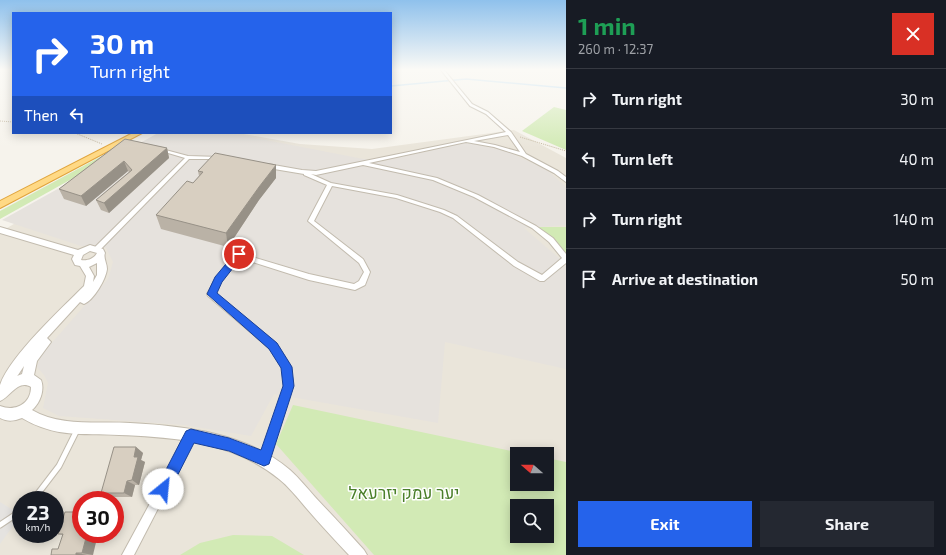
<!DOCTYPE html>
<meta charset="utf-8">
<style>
body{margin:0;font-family:"Exo 2",Heebo,sans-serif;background:#242831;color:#f1f3f6;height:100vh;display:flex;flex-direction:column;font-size:15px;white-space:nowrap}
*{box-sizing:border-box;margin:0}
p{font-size:13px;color:#9ea1a6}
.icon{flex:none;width:22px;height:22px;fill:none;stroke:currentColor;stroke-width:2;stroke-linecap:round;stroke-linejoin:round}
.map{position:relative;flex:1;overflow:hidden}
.details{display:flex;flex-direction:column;background:#171b24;width:380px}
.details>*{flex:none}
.guide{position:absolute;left:12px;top:12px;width:380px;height:122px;border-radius:0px;box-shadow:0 2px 10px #0003;background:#2563eb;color:#fff;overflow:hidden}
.needle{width:26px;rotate:290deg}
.buttons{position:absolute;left:510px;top:447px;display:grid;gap:8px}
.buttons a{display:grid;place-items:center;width:44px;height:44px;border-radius:0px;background:#171b24;box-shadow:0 2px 10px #0003;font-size:20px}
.speed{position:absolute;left:12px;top:491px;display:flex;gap:8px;font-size:20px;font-weight:700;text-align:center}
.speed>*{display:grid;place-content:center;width:52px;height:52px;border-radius:50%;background:#171b24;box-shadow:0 2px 10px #0003;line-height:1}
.speed small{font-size:10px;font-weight:400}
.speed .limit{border:6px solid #d22;background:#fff;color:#111}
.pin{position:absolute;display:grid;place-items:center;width:34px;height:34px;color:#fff;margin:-17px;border:2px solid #fff;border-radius:50%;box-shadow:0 1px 4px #0007}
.me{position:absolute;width:44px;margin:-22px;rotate:28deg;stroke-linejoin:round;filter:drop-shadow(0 0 3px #0008)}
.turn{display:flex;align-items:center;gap:14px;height:84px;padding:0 12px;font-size:18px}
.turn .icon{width:52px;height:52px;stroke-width:2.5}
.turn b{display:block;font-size:28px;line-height:34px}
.then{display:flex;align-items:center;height:38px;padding:0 12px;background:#0003;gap:8px;font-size:15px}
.round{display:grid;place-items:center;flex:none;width:42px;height:42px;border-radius:0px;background:#242831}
.headline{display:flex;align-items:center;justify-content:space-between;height:68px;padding:0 12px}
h1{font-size:24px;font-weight:700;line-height:30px;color:#1e9e55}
.action{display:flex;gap:8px;margin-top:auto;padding:8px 12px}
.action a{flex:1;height:46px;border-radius:0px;background:#2563eb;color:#fff;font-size:16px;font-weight:700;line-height:46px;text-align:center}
.action a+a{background:#242831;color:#f1f3f6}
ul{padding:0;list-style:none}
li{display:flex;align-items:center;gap:12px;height:60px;padding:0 12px;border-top:1px solid #363941}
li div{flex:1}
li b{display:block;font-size:15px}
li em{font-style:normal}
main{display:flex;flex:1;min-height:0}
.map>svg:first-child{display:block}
.residential{fill:#eae5da;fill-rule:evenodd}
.industrial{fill:#e6e2dd}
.green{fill:#d2eab5;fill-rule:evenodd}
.parking{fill:#e5e3e0}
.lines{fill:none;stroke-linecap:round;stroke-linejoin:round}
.stream{stroke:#a9d4f2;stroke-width:1.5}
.service-casing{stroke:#c2bbae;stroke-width:7}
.minor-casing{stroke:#c2bbae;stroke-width:2}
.tertiary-casing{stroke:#c2bbae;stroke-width:2}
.trunk-casing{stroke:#e0a43c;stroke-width:2}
.path{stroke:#c4b79f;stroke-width:1;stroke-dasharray:1 1;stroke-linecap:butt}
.service{stroke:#fff;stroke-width:5}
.minor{fill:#fff;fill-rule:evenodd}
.tertiary{fill:#fff;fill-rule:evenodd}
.trunk{fill:#ffd985;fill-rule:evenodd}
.wall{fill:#bab2a6}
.shaded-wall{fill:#979187}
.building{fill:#d8cfc1;stroke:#979187}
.route{fill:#2563eb;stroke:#184099}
.labels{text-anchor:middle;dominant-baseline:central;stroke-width:3;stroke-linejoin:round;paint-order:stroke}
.near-park-label{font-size:17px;fill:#4a7f2a;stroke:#fff}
</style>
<main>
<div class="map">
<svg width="566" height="555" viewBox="0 0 566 555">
<rect width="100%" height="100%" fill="#f6f3ec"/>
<path class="residential" d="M 514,130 L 566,158 L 566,555 L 0,555 L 0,232 L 172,133 L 238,133 L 300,144 L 372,149 ZM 517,454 L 547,454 L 547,484 L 517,484 ZM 21,500 L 55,500 L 55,534 L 21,534 ZM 81,500 L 115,500 L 115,534 L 81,534 ZM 517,506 L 547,506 L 547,536 L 517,536 Z"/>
<polygon class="industrial" points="158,133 230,133 379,162 465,143 475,144 509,152 547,170 566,187 566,225 524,228 566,264 566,369 445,342 438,423 274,394 251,436 184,425 59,416 43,408 48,383 44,375 37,367 41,355 108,279 113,262 106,248 81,246 2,220"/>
<g class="green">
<polygon points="554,107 566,110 566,150 522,131"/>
<polygon points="113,150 120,152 0,219 0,211"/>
<polygon points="537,227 566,227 566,256 555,247"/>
<path d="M 293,405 L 526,454 L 517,454 L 517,484 L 547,484 L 547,458 L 566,462 L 566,555 L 374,555 L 276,444 ZM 517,506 L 547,506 L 547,536 L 517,536 Z"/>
<polygon points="233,535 272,536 304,555 180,555 200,543"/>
</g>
<polygon class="parking" points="0,502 21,515 0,544"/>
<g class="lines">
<polyline class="stream" points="391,86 466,79 566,88"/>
<g class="service-casing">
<g id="service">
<polyline points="33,500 59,466 77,430"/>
<polyline points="0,525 21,511"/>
</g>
</g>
<g class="minor-casing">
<g id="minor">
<path d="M 441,70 L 444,70 L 472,104 L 488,112 L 511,132 L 526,154 L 558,171 L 566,177 L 566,182 L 554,173 L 522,156 L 494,147 L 466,142 L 369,163 L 437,178 L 478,195 L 536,226 L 553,238 L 566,254 L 566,263 L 544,281 L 540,281 L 514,266 L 453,218 L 440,212 L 396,198 L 332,186 L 314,221 L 363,259 L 370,272 L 365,285 L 355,290 L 309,280 L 240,258 L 221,282 L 215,293 L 276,343 L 291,367 L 293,386 L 268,463 L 264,464 L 260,463 L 259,459 L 285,386 L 283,368 L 270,349 L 208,296 L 207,294 L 216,278 L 237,253 L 239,253 L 309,274 L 354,284 L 359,281 L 364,272 L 359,263 L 308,221 L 327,185 L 304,175 L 304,174 L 268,168 L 265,166 L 268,164 L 302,170 L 316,171 L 506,132 L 486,114 L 470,106 ZM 508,135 L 520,152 L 495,145 L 474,141 ZM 363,165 L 433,180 L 474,197 L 532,228 L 549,242 L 562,258 L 542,275 L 518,262 L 457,216 L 444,210 L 397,195 L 331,183 L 311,174 L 316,175 Z"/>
<polygon points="158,148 188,156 220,157 222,158 220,159 189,159 99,251 95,251 94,249 95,247 185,158 158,150"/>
<polygon points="191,431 194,433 196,436 194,439 134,555 122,555 188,433"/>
</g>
</g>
<g class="tertiary-casing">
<path id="tertiary" d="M 0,227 L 78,250 L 90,245 L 103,249 L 105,253 C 103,258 107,263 107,269 C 106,279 94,300 84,304 L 80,302 L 47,338 L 51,342 L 37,361 L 34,375 L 41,380 C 45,390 40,403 32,410 C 61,427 98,421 130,423 C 185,426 247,433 290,470 C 299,478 307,488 315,497 C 331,514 348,532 364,550 L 367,555 L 349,555 C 333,538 317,521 302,503 C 295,495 288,486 279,479 C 234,442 175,437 119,435 C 81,433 56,438 22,418 C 14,421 8,422 0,418 L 0,406 C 15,412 31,404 31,387 C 18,379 10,397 0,401 C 0,396 0,390 0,385 C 10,356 61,309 84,286 L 86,276 L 80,266 L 75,265 L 72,259 L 74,255 L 0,233 ZM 90,251 L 97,253 C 94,259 87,261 81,260 L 83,255 ZM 97,263 L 97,275 L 93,282 L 94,276 L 89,267 ZM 24,366 L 22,374 L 17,376 L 18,375 Z"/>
</g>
<g class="trunk-casing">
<polygon id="trunk" points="133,133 142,133 0,208 0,201"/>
</g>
<g class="path">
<polyline points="0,121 13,122"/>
<polyline points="75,133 102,144"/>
<polyline points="520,137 566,151"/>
</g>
<use href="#service" class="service"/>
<use href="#minor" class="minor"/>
<use href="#tertiary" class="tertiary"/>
<use href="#trunk" class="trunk"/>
</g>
<g class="wall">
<polygon points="125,139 167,148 169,158 109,213 101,210 96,200 129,172 128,171 86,206 64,199 59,189"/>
<polygon points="198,171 276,178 259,200 228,247 161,229 156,215 193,183 199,176"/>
<polygon points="136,447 143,453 141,460 145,462 139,485 135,485 132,497 110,497 101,493"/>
<polygon points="65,512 93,555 51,555 58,549 63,535 58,534"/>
</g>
<g class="shaded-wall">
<polygon points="167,148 169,158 109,213 104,203"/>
<polygon points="124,161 128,171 86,206 81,196"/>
<polygon points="276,165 276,178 259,200 228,247 226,233 259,187"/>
<polygon points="136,447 143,453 141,460 145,462 139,485 132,480 134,457"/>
<polygon points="127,481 135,485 132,497 124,493"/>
<polygon points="87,534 98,534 93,555 82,553"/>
<polygon points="76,553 87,555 76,555"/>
</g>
<g class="building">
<polygon points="125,139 167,148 104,203 96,200 132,170 124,161 81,196 59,189"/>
<polygon points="215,153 276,165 259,187 226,233 156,215 187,181 193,183 203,172 198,171"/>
<polygon points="114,447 136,447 134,457 138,457 132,480 127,481 124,493 101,493"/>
<polygon points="65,512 81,512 81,534 87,534 82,553 76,553 76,555 51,555 52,549 58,549 63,534 58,534"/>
</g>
<linearGradient id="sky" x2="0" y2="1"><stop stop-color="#8fc1ec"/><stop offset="0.47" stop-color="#fbfaf6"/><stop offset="1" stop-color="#fbfaf6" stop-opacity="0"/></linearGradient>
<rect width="566" height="148" fill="url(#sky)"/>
<polygon class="route" points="239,251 244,254 222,282 217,293 277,343 292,367 294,386 269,464 264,466 229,451 194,443 168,494 163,496 158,494 156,489 186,431 191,429 229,438 261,450 283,386 281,368 269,349 207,294 215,277 236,252"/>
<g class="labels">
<g class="near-park-label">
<text x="404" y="492">יער עמק יזרעאל</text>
</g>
</g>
</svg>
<div class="buttons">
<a><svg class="needle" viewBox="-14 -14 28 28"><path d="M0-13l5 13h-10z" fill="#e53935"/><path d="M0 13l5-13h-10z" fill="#9ea1a6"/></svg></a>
<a><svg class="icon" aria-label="search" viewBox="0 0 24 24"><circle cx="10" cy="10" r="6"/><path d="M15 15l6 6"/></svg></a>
</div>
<div class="speed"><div>23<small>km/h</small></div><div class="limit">30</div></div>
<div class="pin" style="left:239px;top:254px;background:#d93025"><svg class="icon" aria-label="arrive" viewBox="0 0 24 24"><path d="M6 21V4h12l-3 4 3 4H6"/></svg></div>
<svg class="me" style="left:163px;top:489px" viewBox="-20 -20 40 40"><circle r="19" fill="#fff"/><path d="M0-13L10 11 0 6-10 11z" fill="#2563eb"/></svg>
<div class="guide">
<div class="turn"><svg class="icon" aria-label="right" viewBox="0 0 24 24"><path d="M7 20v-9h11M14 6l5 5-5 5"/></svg><div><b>30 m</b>Turn right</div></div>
<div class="then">Then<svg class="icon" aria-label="left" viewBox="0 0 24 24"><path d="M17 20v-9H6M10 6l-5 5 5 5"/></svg></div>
</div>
</div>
<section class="details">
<div class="headline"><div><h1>1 min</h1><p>260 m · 12:37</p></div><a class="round" style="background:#d93025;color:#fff"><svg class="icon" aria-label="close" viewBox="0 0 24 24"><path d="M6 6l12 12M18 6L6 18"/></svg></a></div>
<ul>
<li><svg class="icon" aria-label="right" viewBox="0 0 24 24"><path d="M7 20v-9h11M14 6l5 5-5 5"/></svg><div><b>Turn right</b></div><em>30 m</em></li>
<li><svg class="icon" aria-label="left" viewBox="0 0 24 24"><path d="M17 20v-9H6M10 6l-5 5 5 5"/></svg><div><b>Turn left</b></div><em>40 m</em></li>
<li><svg class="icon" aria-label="right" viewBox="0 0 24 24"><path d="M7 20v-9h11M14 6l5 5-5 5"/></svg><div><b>Turn right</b></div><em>140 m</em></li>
<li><svg class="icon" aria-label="arrive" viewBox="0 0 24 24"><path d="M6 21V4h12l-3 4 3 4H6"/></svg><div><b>Arrive at destination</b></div><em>50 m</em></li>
</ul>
<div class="action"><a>Exit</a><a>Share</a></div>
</section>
</main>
